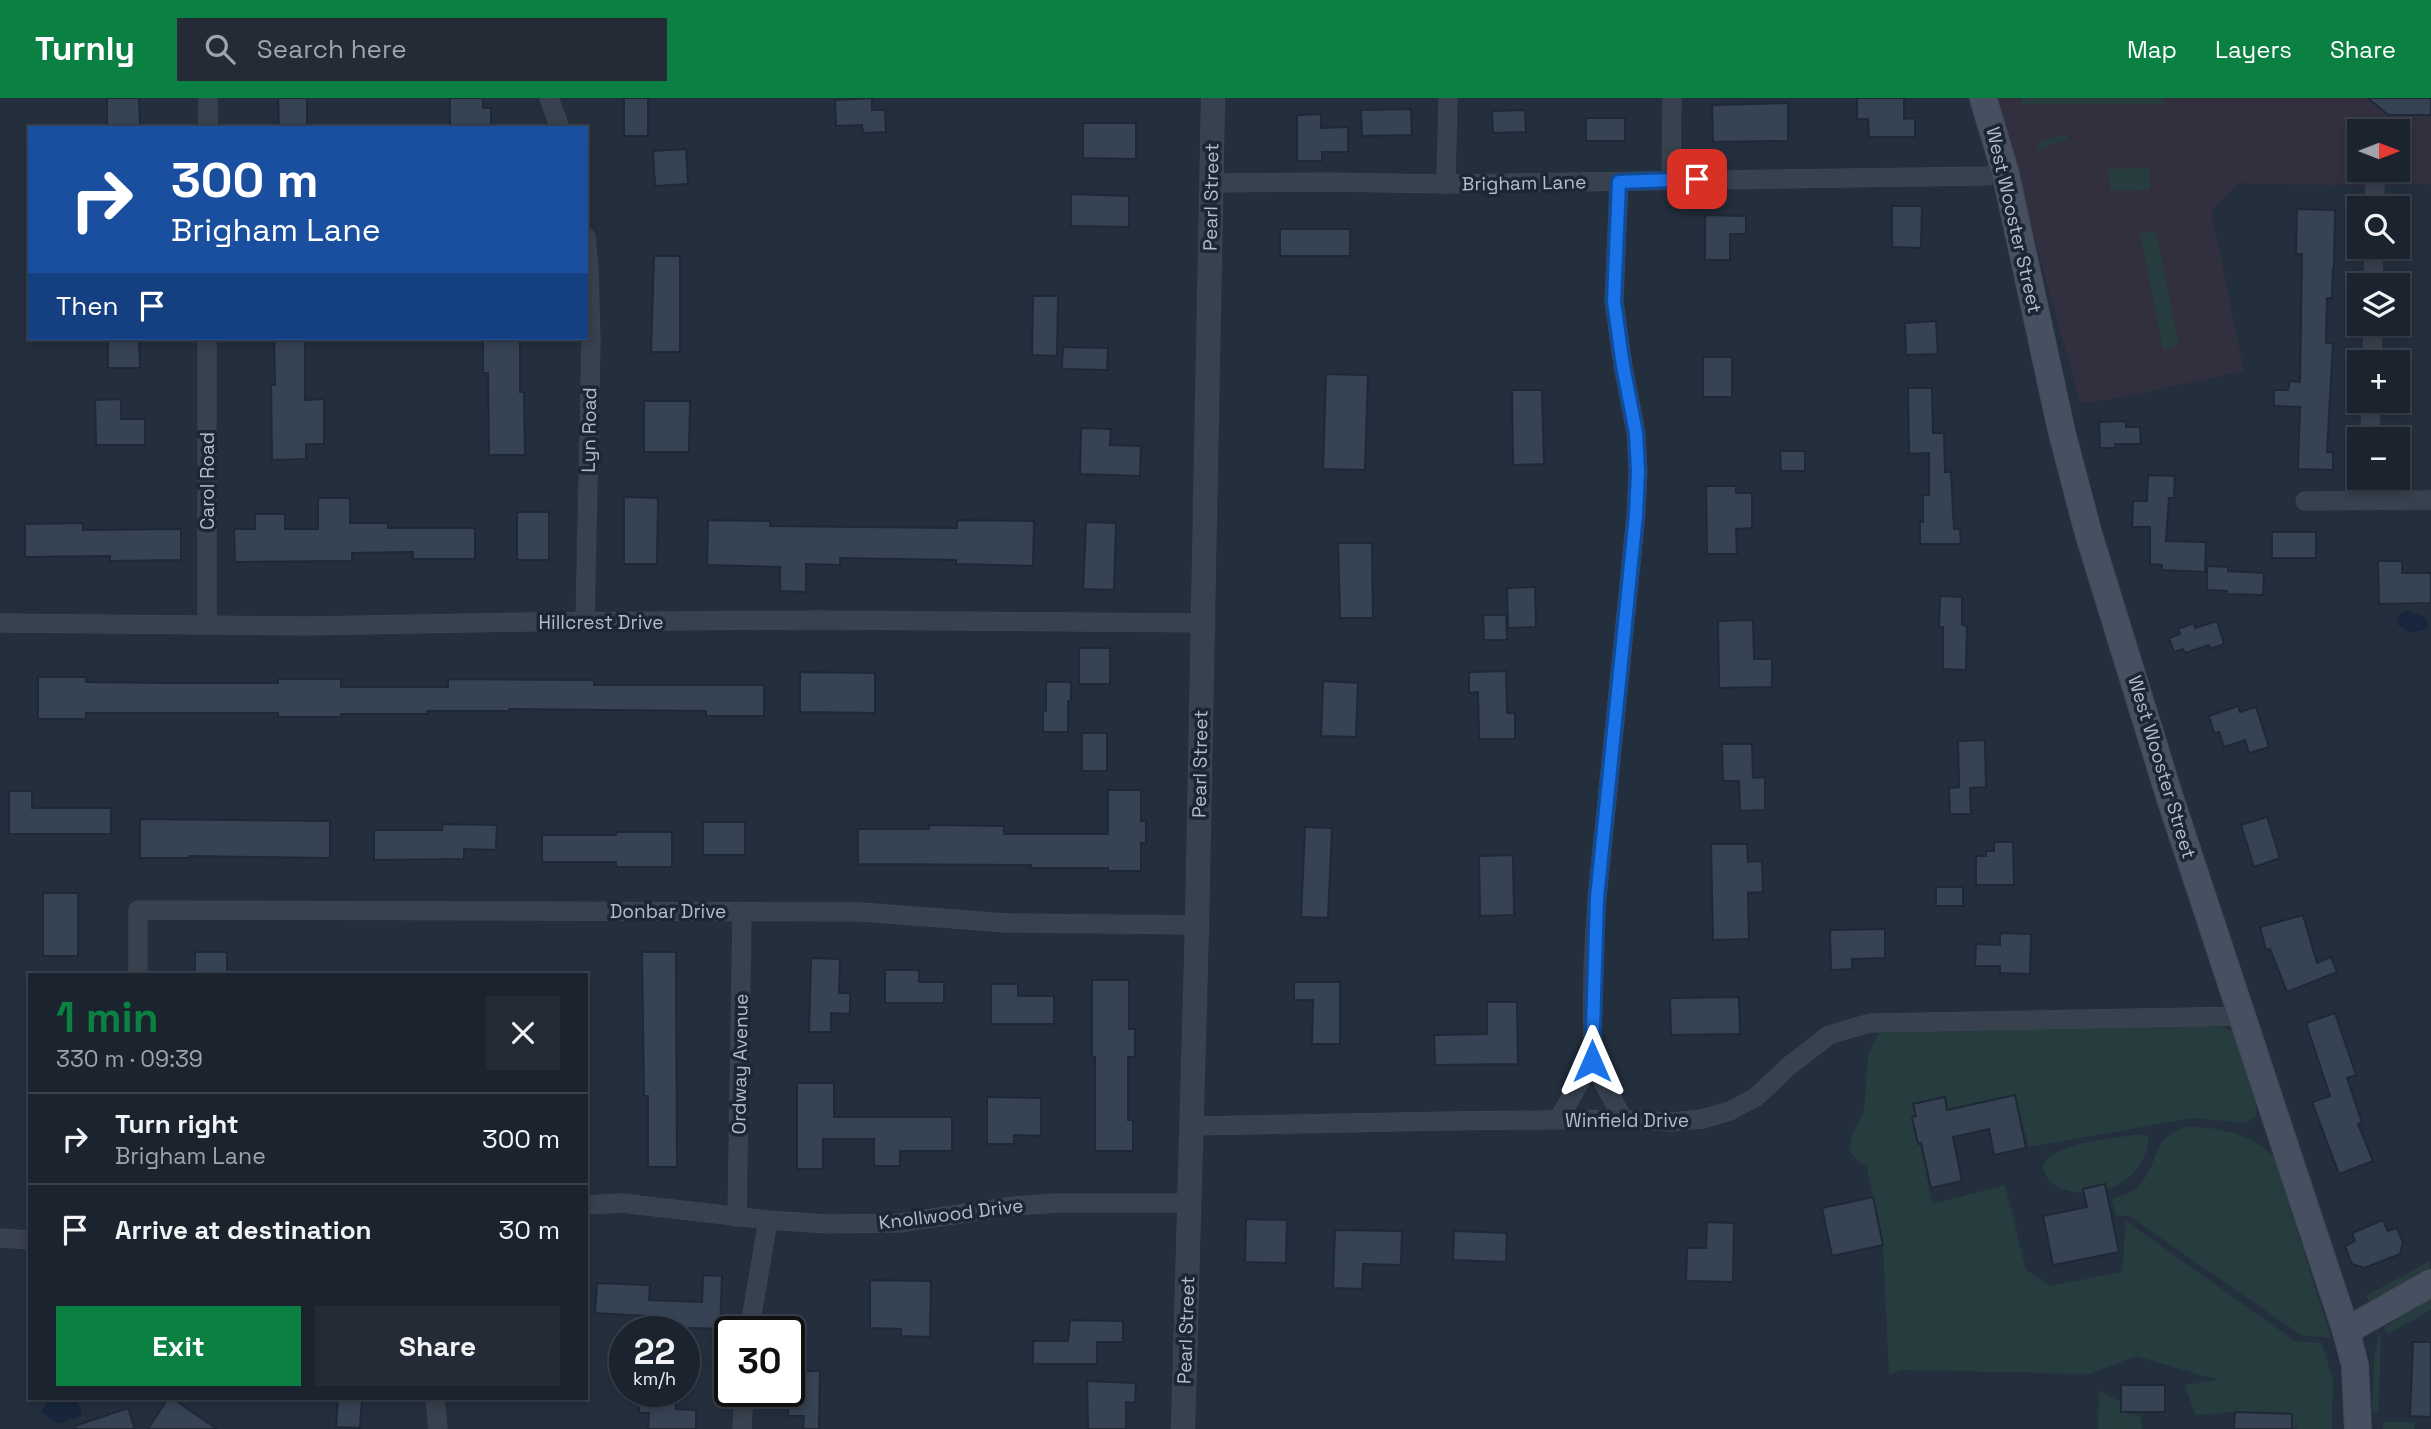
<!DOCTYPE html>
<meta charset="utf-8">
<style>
body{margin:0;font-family:"Space Grotesk",sans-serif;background:#242b36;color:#f1f3f6;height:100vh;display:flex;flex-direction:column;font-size:26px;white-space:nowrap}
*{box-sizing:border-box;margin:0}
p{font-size:23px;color:#a0a4aa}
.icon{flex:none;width:38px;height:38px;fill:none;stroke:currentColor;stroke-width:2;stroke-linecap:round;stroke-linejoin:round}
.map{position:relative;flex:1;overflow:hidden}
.panel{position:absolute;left:28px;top:875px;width:560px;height:427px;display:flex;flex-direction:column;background:#1b232e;border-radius:0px;box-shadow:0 4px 10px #0003,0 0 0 2px #39404a}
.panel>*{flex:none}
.top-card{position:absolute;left:28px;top:28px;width:560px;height:214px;border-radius:0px;box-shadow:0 4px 10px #0003,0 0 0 2px #39404a;background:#1a4fa0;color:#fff;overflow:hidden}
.needle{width:46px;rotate:90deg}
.tools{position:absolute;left:2347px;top:21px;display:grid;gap:14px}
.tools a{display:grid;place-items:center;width:63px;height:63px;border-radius:0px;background:#1b232e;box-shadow:0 4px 10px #0003,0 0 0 2px #39404a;font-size:35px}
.speed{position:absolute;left:609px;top:1218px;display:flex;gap:14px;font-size:35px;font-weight:700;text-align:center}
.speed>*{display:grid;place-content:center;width:91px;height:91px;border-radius:50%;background:#1b232e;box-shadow:0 4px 10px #0003,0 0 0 2px #39404a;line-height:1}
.speed small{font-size:18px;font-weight:400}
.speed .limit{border:4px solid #111;border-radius:10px;background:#fff;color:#111}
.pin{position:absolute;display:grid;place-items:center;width:60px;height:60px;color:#fff;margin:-30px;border-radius:14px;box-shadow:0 4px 10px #0006}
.me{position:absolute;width:77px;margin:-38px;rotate:0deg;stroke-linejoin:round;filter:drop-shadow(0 0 5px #0008)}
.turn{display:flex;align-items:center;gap:24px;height:147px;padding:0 28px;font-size:32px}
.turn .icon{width:91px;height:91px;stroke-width:2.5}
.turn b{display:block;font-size:49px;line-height:60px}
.then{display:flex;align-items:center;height:66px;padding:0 28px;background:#0003;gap:14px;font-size:26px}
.round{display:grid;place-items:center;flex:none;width:74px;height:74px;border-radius:0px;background:#242b36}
.headline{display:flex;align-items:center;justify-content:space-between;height:119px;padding:0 28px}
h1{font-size:42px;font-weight:700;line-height:52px;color:#0b8043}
.button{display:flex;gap:14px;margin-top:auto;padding:14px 28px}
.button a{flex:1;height:80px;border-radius:0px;background:#0b8043;color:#fff;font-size:28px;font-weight:700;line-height:80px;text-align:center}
.button a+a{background:#242b36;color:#f1f3f6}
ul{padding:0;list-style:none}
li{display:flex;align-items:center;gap:21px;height:91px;padding:0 28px;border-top:2px solid #39404a}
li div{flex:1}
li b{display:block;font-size:26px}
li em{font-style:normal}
header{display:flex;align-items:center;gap:42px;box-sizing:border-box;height:98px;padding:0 35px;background:#0b8043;color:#fff}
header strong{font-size:33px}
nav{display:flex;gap:38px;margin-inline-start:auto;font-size:24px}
.search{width:490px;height:63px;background:#242b36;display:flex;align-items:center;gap:18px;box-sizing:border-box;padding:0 24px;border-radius:0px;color:#a0a4aa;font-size:26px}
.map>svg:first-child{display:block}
.medical{fill:#32303f;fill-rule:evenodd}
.green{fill:#263c3f}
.water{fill:#17263c}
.building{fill:#364354;stroke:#1f2835;stroke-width:2}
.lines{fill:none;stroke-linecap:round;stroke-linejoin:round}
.minor-casing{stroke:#414a57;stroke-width:19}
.tertiary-casing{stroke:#414a57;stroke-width:24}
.secondary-casing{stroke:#414a57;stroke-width:28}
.minor{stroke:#38414e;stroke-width:18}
.tertiary{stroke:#38414e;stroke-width:23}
.secondary{stroke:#465061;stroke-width:26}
.route-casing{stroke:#114b97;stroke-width:18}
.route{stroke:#1a73e8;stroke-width:12}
.labels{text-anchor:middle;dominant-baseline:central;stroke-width:7;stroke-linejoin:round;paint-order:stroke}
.street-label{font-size:19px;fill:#b4bcc9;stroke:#1d2633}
</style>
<header>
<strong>Turnly</strong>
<div class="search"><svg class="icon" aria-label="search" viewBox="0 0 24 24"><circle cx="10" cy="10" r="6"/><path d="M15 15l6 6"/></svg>Search here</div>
<nav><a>Map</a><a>Layers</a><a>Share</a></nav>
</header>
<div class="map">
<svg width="2431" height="1331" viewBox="0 0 2431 1331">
<rect width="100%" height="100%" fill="#242f3e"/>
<path class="medical" d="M 1996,0 L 2431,0 L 2431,86 L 2375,88 L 2239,85 L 2211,113 L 2244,273 L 2118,300 L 2080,305 ZM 2359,33 L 2398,33 L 2398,72 L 2359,72 Z"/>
<g class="green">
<polygon points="2021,0 2163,0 2164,6 2022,6"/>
<polygon points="2066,35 2068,41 2038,52 2036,46"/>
<polygon points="2150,70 2150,92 2111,93 2108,71"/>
<polygon points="2140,134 2156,134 2179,248 2163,252"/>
<polygon points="2216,926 2234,934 2256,1005 2256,1019 2244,1025 2193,1020 2029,1049 2014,997 1947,1012 1944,999 1913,1007 1916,1018 1912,1019 1918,1046 1921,1045 1932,1106 2005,1087 2026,1172 2050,1188 2122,1174 2126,1123 2295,1243 2322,1245 2333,1282 2332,1331 2297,1331 2297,1329 2292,1329 2292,1316 2235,1314 2195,1317 2185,1287 2218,1282 2136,1258 2089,1276 1903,1272 1889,1276 1883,1147 1867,1068 1860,1066 1850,1054 1852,1037 1864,1013 1868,957 1881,930"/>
<path d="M 2188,1028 C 2222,1031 2249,1034 2274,1059 L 2331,1240 L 2301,1237 L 2129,1118 L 2116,1117 L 2112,1101 C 2120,1098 2131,1095 2137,1089 C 2162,1066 2147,1041 2188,1028 Z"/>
<path d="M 2143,1036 L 2149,1038 C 2147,1064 2131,1084 2106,1092 L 2105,1086 L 2084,1091 L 2084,1095 C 2071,1094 2053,1091 2046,1078 C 2027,1046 2124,1039 2143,1036 Z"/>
<polygon points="2429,1163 2431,1173 2369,1203 2366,1198"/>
<polygon points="2431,1199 2431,1212 2388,1236 2384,1230 2405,1214"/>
<polygon points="2380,1234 2381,1242 2378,1315 2372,1314 2374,1260"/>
<polygon points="2099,1293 2121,1304 2121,1314 2141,1318 2142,1331 2098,1331"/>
<polygon points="2383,1324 2415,1324 2414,1331 2383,1331"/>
</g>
<g class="water">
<polygon points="2407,513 2425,519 2428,529 2423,532 2410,535 2398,527 2397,520 2402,514"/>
<polygon points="76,1302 82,1314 81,1318 58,1326 41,1314 47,1305"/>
</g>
<g class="building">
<polygon points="107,0 139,0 140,27 107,28"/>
<polygon points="278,0 307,0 307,30 279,30"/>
<polygon points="450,0 483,0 483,10 491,10 491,30 450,30"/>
<rect x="624" y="0" width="24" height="38"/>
<polygon points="872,0 872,12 885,12 886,34 863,35 862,27 836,28 835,2"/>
<polygon points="1857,0 1904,0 1904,21 1915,20 1915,39 1869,39 1868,21 1857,21"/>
<polygon points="2368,0 2431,0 2431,17 2388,17"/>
<polygon points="1788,5 1788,43 1713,44 1712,7"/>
<polygon points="1411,11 1412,37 1362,38 1361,12"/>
<polygon points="1525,12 1526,34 1493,35 1492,13"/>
<polygon points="1321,16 1321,30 1348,29 1348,54 1322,54 1322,63 1297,63 1297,17"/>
<rect x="1586" y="20" width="39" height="23"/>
<polygon points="1083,25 1136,25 1136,61 1083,60"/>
<polygon points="686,51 688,86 655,88 653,53"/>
<polygon points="1071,96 1129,98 1129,129 1071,128"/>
<polygon points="1892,108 1922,108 1921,150 1892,149"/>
<polygon points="2297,111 2335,112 2334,170 2333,170 2332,200 2327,200 2326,245 2333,245 2327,354 2333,354 2333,372 2298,371 2300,309 2274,308 2274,292 2288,292 2290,283 2300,284 2302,156 2296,156"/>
<polygon points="1705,117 1746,118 1746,136 1730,136 1730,162 1705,162"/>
<rect x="1280" y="131" width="70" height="27"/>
<polygon points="654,158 680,158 680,254 651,254"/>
<polygon points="1033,198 1058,198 1057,258 1032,257"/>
<polygon points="1936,223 1938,256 1906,257 1905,225"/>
<polygon points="108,240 139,240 140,270 108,270"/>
<polygon points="274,240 305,240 305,302 324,301 324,346 306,346 306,361 272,362 271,287 275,287"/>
<polygon points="483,240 520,240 520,294 524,294 525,357 489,357 488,275 483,275"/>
<polygon points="1063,249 1108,250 1107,272 1062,271"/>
<rect x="1703" y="259" width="29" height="40"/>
<polygon points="1326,276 1368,277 1365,372 1323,371"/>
<polygon points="1908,290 1932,290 1933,335 1944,335 1945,374 1951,374 1954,431 1960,431 1961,446 1920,446 1920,424 1923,424 1923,397 1929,397 1929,355 1909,356"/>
<polygon points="1512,292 1542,292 1544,366 1513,367"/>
<polygon points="121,301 121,321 145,321 145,347 96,347 95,302"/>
<polygon points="644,303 690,303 689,354 644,354"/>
<polygon points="2126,323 2126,329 2140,329 2141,346 2115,346 2115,350 2100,350 2099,324"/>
<polygon points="1081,330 1111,331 1110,347 1141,348 1140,378 1080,376"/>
<polygon points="1780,353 1805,353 1805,373 1781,373"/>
<polygon points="2148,377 2175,378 2174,400 2169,400 2166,443 2206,444 2205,474 2162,472 2162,467 2150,466 2150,429 2132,429 2133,403 2147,403"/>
<polygon points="1706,388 1736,388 1736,395 1752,395 1752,430 1736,431 1737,456 1707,456"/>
<polygon points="624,399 658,400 657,466 624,466"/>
<polygon points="318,400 350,400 350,425 388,425 388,430 475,430 475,461 413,461 413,454 352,455 352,463 235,464 234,431 255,431 255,416 285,416 285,431 318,431"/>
<rect x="517" y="414" width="32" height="48"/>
<polygon points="708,422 770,423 770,428 957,430 957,422 1034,423 1033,468 956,466 956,462 840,460 840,467 806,466 806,494 780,493 780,469 707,467"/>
<polygon points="1086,424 1116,425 1114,492 1083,491"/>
<polygon points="83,425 83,432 181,431 181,462 110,463 110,458 25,459 25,426"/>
<rect x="2272" y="434" width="44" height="26"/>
<polygon points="1338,445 1372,445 1373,520 1340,520"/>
<polygon points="2378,463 2402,463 2402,475 2431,475 2431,505 2379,506"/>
<polygon points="2207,468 2228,469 2228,473 2264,475 2263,497 2227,496 2227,493 2207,492"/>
<polygon points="1535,489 1536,529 1508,530 1507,490"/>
<polygon points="1940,498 1962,499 1962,527 1967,528 1966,572 1943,571 1943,529 1939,529"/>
<polygon points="1483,517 1506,517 1507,542 1484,542"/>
<polygon points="1753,522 1754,561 1772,561 1772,589 1719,590 1718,523"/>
<polygon points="2217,523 2224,546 2210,551 2209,547 2185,555 2183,551 2174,554 2169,540 2180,536 2178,531 2194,525 2195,530"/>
<rect x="1079" y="550" width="31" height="36"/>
<polygon points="1506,573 1507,615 1515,615 1515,641 1479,641 1478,594 1469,595 1469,574"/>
<polygon points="800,574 875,575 875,615 800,614"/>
<polygon points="38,579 86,579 86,584 169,585 278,585 278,581 341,581 341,589 448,589 448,581 594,582 594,587 764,587 764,618 706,618 706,613 509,611 509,613 427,613 427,616 341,616 341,619 278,619 278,615 86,615 86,621 38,621"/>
<polygon points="1323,583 1358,585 1356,639 1321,638"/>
<polygon points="1046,584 1071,584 1071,603 1068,603 1068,634 1043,634 1043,613 1046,613"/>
<polygon points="2238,608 2240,614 2256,609 2269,649 2249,655 2245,642 2224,649 2219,634 2214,635 2209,618"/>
<rect x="1082" y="635" width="25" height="38"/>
<polygon points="1985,642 1986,689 1970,690 1971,716 1950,716 1949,690 1959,689 1958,643"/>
<polygon points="1722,646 1752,646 1753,680 1765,679 1765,712 1740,713 1739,683 1723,683"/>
<polygon points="1108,692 1141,692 1141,723 1146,723 1146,745 1141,745 1141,773 1108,773 1108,770 1031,770 1031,767 858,766 858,731 929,731 929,727 1004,728 1004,736 1108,736"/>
<polygon points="9,693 32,693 32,710 111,710 111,736 9,736"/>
<polygon points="2267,719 2280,760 2254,769 2241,727"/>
<polygon points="140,721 330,723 330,760 190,758 190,760 140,760"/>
<rect x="703" y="724" width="42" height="33"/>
<polygon points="443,726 497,727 496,752 464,751 464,761 374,762 374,732 442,732"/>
<polygon points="1305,729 1332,730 1328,820 1301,819"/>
<polygon points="616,734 672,734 672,769 616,769 616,764 542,764 542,737 616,737"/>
<polygon points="1994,744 2013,744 2014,787 1976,787 1976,758 1986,758 1986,753 1994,753"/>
<polygon points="1711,746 1747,746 1748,764 1762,763 1763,794 1748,795 1749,841 1713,842"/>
<polygon points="1513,757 1514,817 1480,818 1479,758"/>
<rect x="1936" y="789" width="27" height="19"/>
<rect x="43" y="795" width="35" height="63"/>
<polygon points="2303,817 2317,865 2331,859 2337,874 2287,894 2270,851 2266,852 2260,829"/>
<polygon points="1885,831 1885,860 1852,861 1852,871 1831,872 1830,832"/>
<polygon points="2000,835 2031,836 2030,876 2000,875 2000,868 1975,868 1976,846 2000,847"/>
<rect x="195" y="854" width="32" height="23"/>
<polygon points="642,854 676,854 677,1069 648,1069 648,998 644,998"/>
<polygon points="811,860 840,861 839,895 850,895 850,916 831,915 831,934 809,934"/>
<polygon points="885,872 919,872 919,884 944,884 944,905 885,905"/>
<polygon points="1092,882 1129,882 1129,931 1135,931 1135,959 1128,959 1128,1022 1133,1022 1133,1053 1095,1053 1095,959 1092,959"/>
<polygon points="1294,884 1340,884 1340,946 1312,946 1313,902 1294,902"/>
<polygon points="991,886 1018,886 1018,898 1054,898 1054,926 991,926"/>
<polygon points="1739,899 1740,936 1671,937 1670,900"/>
<polygon points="1487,904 1517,904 1518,966 1435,967 1434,937 1487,936"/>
<polygon points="2335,915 2356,977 2347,980 2362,1025 2358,1026 2373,1063 2339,1076 2312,1004 2330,998 2306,925"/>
<polygon points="797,985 834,985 834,1019 952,1019 952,1053 900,1053 900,1068 874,1068 874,1041 823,1041 823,1071 797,1071"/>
<polygon points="2015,997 2026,1050 1994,1057 1989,1031 1953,1039 1962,1083 1931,1090 1921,1045 1918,1046 1912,1019 1916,1018 1913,1006 1945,999 1947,1012"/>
<polygon points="987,999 1041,1000 1041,1038 1014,1037 1014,1046 987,1046"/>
<polygon points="2105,1086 2119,1154 2053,1167 2043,1118 2087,1109 2083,1091"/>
<polygon points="1873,1099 1883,1147 1832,1158 1822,1110"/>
<polygon points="1246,1121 1287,1122 1286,1165 1245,1164"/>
<polygon points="2383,1122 2388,1133 2397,1130 2403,1144 2400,1156 2364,1170 2352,1166 2345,1148 2355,1143 2352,1135"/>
<polygon points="1707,1124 1734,1125 1733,1184 1686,1183 1687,1150 1706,1150"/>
<polygon points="1335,1132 1402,1133 1401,1167 1363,1166 1362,1191 1333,1190"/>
<polygon points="1454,1133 1507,1135 1506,1164 1453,1162"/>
<polygon points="703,1177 722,1178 720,1231 664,1229 664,1219 595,1215 597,1185 650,1187 649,1202 702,1204"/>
<polygon points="870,1182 931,1183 930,1239 901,1238 901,1231 870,1230"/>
<polygon points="1070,1222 1123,1223 1123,1244 1097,1244 1097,1266 1033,1266 1033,1243 1068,1243"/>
<polygon points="2413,1244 2431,1244 2431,1319 2410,1318"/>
<polygon points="789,1273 820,1273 819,1331 803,1331 804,1318 788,1318"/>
<polygon points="1087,1283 1136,1285 1135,1305 1126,1304 1126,1331 1088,1331"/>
<rect x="2121" y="1287" width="44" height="27"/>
<polygon points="640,1293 676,1293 676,1311 696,1312 696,1331 648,1331 649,1315 639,1315"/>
<polygon points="168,1300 172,1300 217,1331 148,1331"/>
<polygon points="338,1300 362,1300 360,1330 336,1329"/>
<polygon points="128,1310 135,1331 76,1331 75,1328"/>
<polygon points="2235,1314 2292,1316 2292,1331 2234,1331"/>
</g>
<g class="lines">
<g class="minor-casing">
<g id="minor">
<polyline points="549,0 560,30"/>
<polyline points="208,30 208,0"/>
<polyline points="1671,81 1672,0"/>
<polyline points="1211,85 1325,84 1446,86 1987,78 2005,73"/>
<polyline points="1446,86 1448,0"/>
<polyline points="2375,110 2375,88"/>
<polyline points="2373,187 2374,149"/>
<polyline points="2372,264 2373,226"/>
<polyline points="2370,341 2371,303"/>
<polyline points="2305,403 2431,402"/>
<polyline points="2369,403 2370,380"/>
<polyline points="585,524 591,243 589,172 586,139"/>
<polyline points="0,525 307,528 526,524 818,522 1202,525"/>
<polyline points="207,527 207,240"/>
<polyline points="138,877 138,812 861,814 1007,825 1197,827"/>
<polyline points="1592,963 1593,868 1597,800 1636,417 1638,373 1636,335 1623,268 1614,203 1619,84"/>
<polyline points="1558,1022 1592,963 1623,1021"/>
<polyline points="1192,1028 1448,1023 1623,1021 1672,1024 1702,1021 1730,1013 1756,999 1789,968 1829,937 1870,925 2242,918"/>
<polyline points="586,1107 621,1105 768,1122 827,1126 899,1125 1014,1108 1057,1105 1190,1105"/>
<polyline points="737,1119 742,813"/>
<polyline points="0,1140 30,1142"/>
<polyline points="749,1234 768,1122"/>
<polyline points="435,1300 438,1331"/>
<polyline points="742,1331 744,1293"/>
</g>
</g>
<g class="tertiary-casing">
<polyline id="tertiary" points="1183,1331 1197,827 1213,0"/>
</g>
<g class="secondary-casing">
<g id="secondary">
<polyline points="1983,0 2005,73 2062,335 2088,434 2170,700 2346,1233 2355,1267 2358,1331"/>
<polyline points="2346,1233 2431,1185"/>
</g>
</g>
<use href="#minor" class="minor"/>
<use href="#tertiary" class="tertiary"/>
<use href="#secondary" class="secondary"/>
</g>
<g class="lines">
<g class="route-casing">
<polyline id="route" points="1592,963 1597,800 1636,417 1638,373 1636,335 1623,268 1614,203 1619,84 1697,81"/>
</g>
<use href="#route" class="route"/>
</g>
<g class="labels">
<g class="street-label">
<text transform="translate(1524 85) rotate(-1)">Brigham Lane</text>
<text transform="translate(1211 99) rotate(-89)">Pearl Street</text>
<text transform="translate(2014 122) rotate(77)">West Wooster Street</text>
<text transform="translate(589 332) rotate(-89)">Lyn Road</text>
<text transform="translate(207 383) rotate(-90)">Carol Road</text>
<text x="601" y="524">Hillcrest Drive</text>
<text transform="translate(1200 666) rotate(-89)">Pearl Street</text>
<text transform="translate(2162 669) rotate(73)">West Wooster Street</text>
<text x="668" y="813">Donbar Drive</text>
<text transform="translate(740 966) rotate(-89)">Ordway Avenue</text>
<text x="1627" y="1022">Winfield Drive</text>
<text transform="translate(951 1116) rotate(-7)">Knollwood Drive</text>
<text transform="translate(1186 1232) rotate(-88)">Pearl Street</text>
</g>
</g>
</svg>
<div class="tools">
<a><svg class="needle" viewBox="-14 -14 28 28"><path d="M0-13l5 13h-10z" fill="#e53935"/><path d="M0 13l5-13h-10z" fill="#a0a4aa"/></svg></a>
<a><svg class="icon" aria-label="search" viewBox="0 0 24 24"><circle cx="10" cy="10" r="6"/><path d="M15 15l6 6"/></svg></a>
<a><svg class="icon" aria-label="layers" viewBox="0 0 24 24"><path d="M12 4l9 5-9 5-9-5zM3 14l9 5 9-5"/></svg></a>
<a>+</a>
<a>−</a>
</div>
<div class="speed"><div>22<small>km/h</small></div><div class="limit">30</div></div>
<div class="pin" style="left:1697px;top:81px;background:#d93025"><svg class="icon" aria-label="arrive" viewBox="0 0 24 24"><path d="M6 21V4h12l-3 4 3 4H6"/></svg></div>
<svg class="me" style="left:1592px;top:963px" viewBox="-20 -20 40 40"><path d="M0-17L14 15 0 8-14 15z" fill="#1a73e8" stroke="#fff" stroke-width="4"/></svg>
<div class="top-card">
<div class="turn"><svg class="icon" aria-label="right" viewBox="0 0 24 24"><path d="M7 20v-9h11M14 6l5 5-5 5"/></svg><div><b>300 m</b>Brigham Lane</div></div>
<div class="then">Then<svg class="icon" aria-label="arrive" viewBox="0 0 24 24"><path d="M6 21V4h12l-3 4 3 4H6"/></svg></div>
</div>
<section class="panel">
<div class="headline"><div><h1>1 min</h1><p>330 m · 09:39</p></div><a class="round"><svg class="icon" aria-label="close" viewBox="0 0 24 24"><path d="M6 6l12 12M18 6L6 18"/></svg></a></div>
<ul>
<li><svg class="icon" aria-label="right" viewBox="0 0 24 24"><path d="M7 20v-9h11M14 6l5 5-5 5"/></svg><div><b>Turn right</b><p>Brigham Lane</p></div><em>300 m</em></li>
<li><svg class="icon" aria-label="arrive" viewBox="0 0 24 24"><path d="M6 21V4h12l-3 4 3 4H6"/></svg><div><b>Arrive at destination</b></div><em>30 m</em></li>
</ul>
<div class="button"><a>Exit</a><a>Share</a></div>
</section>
</div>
